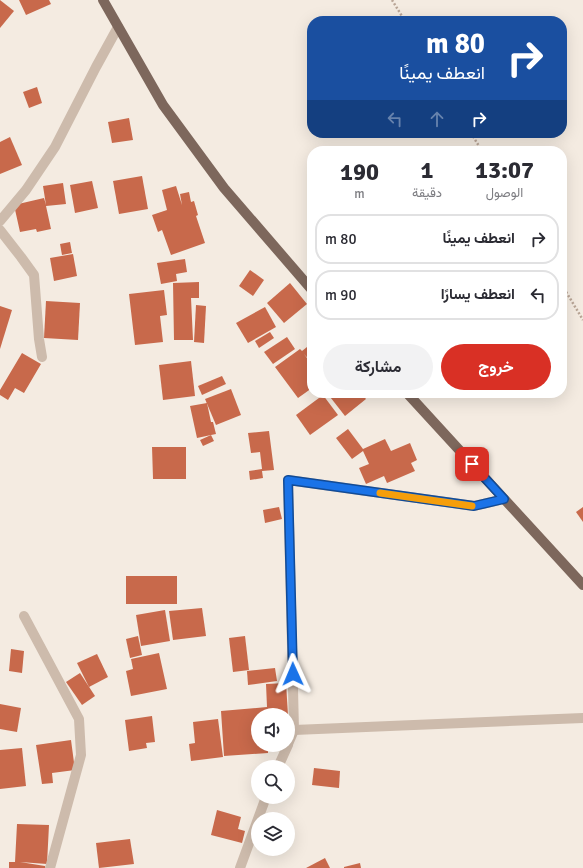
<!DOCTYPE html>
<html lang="ar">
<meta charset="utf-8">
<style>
body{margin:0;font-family:Signika,Vazirmatn,sans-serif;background:#f2f2f3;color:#2b2b33;direction:rtl;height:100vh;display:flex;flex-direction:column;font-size:15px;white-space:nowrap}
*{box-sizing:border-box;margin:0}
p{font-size:13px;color:#7c7c81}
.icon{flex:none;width:22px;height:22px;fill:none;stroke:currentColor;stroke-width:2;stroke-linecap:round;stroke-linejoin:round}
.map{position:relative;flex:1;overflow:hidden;direction:ltr}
.panel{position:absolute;left:307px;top:146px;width:260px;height:252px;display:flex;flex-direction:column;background:#fff;border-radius:16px;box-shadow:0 4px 16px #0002;direction:rtl}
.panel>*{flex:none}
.banner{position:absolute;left:307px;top:16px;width:260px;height:122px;border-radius:16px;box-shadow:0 4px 16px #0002;direction:rtl;background:#1a4fa0;color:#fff;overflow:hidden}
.controls{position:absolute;left:251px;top:708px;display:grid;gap:8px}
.controls a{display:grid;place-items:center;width:44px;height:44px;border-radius:50%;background:#fff;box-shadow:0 4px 16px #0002;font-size:20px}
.pin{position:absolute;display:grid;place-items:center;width:34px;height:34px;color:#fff;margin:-17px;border-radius:8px;box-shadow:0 2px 6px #0006}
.me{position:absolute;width:44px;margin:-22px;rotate:359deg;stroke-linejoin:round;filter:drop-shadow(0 0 3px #0008)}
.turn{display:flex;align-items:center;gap:14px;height:84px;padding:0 16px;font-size:18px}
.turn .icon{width:52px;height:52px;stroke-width:2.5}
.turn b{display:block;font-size:28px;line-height:34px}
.lanes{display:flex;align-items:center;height:38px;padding:0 16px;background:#0003;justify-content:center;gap:20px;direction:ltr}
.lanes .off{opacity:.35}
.eta{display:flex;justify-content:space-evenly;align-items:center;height:68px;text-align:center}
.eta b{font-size:24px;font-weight:700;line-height:28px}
.button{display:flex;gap:8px;margin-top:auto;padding:8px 16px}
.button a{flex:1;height:46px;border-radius:24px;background:#d93025;color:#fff;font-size:16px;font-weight:700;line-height:46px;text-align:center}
.button a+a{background:#f2f2f3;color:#2b2b33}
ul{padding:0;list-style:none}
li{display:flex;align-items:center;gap:12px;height:50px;margin:0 8px 6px;padding:0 8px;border:2px solid #e1e1e2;border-radius:16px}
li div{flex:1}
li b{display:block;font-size:15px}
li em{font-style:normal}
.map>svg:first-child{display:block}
.building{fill:#c8694b}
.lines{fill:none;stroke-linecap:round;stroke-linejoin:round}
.path{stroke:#b9a596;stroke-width:2.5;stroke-dasharray:2 2;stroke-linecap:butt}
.minor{stroke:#cdbbac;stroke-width:10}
.primary{stroke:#7d675c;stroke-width:10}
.route-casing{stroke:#114b97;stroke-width:10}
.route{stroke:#1a73e8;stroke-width:7}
.slow{stroke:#f59e0b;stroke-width:7}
</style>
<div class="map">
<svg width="583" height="868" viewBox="0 0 583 868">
<rect width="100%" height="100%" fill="#f4ebe1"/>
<g class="building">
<polygon points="0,0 14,11 0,28"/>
<polygon points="19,0 49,0 51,4 26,15"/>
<polygon points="37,87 42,103 29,108 23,92"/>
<polygon points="129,118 133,140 112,143 108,122"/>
<polygon points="10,137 22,165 0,174 0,142"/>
<polygon points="142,176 148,209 119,214 113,181"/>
<polygon points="92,181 98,208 75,213 70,185"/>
<polygon points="63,183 66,204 46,206 51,229 37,232 36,229 20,232 14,205 44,198 46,205 43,186"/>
<polygon points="176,186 182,205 180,194 189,192 191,202 194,201 198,215 196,216 205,243 171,255 162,230 158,232 152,215 167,210 162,190"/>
<polygon points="70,242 72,253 62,255 60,244"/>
<polygon points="73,254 77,276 54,281 50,258"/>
<polygon points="185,259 187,272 176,274 177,281 161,284 157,263"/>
<polygon points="250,270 264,280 253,296 239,286"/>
<polygon points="199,282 199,298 191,298 193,340 174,340 173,283"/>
<polygon points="290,283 307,304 284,323 267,303"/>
<polygon points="164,290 167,315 160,316 163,342 135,345 129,294"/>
<polygon points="46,301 80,303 78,340 44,338"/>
<polygon points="196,305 206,306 204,343 194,342"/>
<polygon points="0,306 12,310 0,349"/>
<polygon points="265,307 276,327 248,343 236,323"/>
<polygon points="270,332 274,338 259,348 255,341"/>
<polygon points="287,337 295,349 273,364 264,352"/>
<polygon points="312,343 312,363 304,354 312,365 312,388 298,398 275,367 300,349 302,351"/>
<polygon points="22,353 41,364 24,393 15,388 8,400 0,395 0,390"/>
<polygon points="191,361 195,396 163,400 159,365"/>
<polygon points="222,376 226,384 202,395 198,386"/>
<polygon points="231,389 241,415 216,425 205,399"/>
<polygon points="327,393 361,393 366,399 345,416"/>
<polygon points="323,395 338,415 310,435 296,415"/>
<polygon points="207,403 211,422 213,422 216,434 211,435 214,441 203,446 200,440 211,435 197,438 190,406"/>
<polygon points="348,429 363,449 385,439 391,451 410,443 417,460 411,463 415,471 387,483 384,476 366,484 359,468 369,464 363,451 352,459 336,438"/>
<polygon points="269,431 274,470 262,471 263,478 250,480 249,471 262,469 260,452 251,453 248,433"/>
<polygon points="152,447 186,447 186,479 153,479"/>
<polygon points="279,507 282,519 265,523 263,510"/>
<polygon points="583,507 583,522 576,512"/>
<rect x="126" y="576" width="51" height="28"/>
<polygon points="202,608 206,636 173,640 169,611"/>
<polygon points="165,610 170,641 141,646 136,615"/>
<polygon points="138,636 142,655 130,658 126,639"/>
<polygon points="245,636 249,670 233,672 229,638"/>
<polygon points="11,649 24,651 22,673 9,671"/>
<polygon points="159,653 167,689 131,696 126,671 133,669 131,659"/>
<polygon points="97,654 108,677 89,687 77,663"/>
<polygon points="275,668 277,681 248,685 247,671"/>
<polygon points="80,673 95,696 82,705 66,682"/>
<polygon points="286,683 288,715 258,715 258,745 268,745 268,753 224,756 221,711 267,707 266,684"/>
<polygon points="0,704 21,708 17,732 0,729"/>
<polygon points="152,716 155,742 146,743 147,748 129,751 125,720"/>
<polygon points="218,719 223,757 191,761 189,744 195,743 193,722"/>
<polygon points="71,740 75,770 52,773 53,783 42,784 36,745"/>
<polygon points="22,748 26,786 0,789 0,750"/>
<polygon points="314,768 340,771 339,788 312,785"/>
<polygon points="217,810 241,817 238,829 245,831 242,843 211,835"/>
<polygon points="17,824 49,825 47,864 20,862 45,866 45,868 9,868 9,862 15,862"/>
<polygon points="130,839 134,864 99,868 96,843"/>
<polygon points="325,858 330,868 306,868"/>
<polygon points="360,863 361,868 344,868 344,867"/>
</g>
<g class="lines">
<g class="path">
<polyline points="392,0 405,21"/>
<polyline points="471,133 482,151"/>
<polyline points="562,285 583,320"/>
</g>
<g class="minor">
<polyline points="0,221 26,190 55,147 96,67 118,27"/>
<polyline points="0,230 21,257 34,275 39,339 42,357"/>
<polyline points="24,616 79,719 81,755 50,868"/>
<polyline points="294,730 583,718"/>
<polyline points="288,744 294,730 288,480 474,506 504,499"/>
<polyline points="278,767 288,745"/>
<polyline points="240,868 266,797"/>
</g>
<g class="primary">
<polyline points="103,0 163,105 224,188 312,290"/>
<polyline points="407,393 583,585"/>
</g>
</g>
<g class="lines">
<g class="route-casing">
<polyline id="route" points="293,674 288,480 474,506 504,499 472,464"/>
</g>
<use href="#route" class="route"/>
<polyline class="slow" points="380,493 472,506"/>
</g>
</svg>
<div class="controls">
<a><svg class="icon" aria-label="sound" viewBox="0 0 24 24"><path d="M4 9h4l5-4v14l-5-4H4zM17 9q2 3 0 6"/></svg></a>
<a><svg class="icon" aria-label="search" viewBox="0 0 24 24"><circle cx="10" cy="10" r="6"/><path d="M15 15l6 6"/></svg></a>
<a><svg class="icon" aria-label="layers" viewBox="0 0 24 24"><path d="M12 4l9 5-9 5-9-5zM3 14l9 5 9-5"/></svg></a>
</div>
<div class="pin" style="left:472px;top:464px;background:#d93025"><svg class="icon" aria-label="arrive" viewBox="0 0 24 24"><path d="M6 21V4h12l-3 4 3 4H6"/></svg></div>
<svg class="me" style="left:293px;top:674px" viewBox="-20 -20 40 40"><path d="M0-17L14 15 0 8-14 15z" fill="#1a73e8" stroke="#fff" stroke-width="4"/></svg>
<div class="banner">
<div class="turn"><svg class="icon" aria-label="right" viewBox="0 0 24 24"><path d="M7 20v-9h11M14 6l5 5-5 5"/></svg><div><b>80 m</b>انعطف يمينًا</div></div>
<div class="lanes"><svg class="icon off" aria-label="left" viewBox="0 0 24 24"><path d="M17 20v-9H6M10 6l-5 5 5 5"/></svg><svg class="icon off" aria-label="ahead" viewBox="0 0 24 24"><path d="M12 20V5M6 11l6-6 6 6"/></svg><svg class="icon" aria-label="right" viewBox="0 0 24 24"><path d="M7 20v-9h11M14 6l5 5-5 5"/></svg></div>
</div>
<section class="panel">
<div class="eta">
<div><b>13:07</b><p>الوصول</p></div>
<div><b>1</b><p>دقيقة</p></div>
<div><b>190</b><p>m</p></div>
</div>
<ul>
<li><svg class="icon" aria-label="right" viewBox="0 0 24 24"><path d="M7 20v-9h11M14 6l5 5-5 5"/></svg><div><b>انعطف يمينًا</b></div><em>80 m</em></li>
<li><svg class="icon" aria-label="left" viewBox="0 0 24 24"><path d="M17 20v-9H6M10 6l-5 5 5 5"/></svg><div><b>انعطف يسارًا</b></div><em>90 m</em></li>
</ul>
<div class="button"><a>خروج</a><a>مشاركة</a></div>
</section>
</div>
